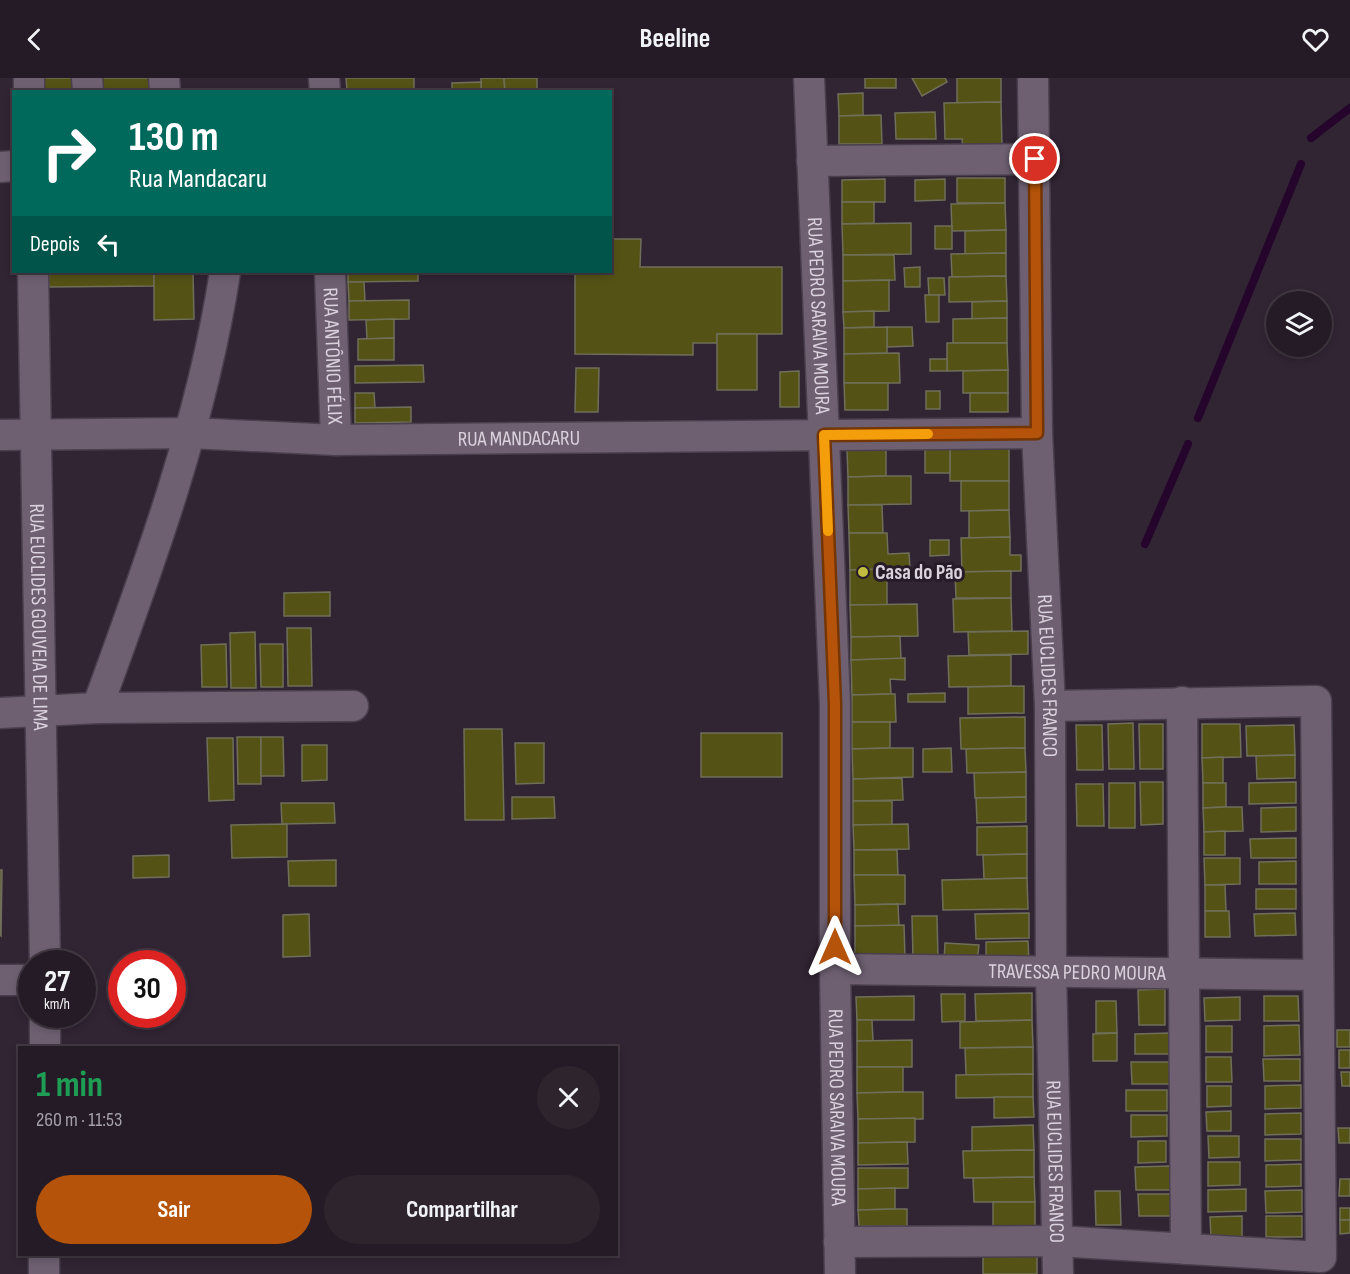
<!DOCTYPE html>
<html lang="pt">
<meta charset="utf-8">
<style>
body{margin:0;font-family:"Sofia Sans Condensed",sans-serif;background:#2d242e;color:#f1f3f6;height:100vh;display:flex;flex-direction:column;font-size:22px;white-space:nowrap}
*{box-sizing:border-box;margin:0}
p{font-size:20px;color:#a3a1a7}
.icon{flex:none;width:33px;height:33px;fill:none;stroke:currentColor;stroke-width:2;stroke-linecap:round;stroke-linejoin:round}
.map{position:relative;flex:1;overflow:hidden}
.drawer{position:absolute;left:18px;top:968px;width:600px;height:210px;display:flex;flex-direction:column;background:#251b26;border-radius:0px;box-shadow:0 3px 9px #0003,0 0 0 2px #423943}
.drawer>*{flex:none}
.hud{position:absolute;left:12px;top:12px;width:600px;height:183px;border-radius:0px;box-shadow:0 3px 9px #0003,0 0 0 2px #423943;background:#00695c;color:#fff;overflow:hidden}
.tools{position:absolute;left:1266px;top:213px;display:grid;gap:12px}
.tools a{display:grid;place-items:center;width:66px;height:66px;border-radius:50%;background:#251b26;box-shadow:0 3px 9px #0003,0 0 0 2px #423943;font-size:30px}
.speed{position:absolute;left:18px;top:872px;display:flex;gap:12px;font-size:30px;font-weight:700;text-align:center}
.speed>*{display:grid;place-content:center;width:78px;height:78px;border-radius:50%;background:#251b26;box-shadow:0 3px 9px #0003,0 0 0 2px #423943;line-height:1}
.speed small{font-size:15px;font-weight:400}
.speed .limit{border:9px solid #d22;background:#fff;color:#111}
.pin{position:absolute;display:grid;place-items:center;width:51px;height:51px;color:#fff;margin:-26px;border:3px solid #fff;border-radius:50%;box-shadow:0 2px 6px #0007}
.me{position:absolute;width:66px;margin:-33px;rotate:0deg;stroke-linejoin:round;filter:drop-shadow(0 0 4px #0008)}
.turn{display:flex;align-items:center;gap:21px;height:126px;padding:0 18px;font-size:27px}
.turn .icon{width:78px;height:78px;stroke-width:2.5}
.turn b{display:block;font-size:42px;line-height:51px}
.then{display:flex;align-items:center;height:57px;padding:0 18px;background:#0003;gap:12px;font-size:22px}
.round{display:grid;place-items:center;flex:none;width:63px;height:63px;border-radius:32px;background:#2d242e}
.head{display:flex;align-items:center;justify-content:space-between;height:102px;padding:0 18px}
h1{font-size:36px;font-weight:700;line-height:45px;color:#1e9e55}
.button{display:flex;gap:12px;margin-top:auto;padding:12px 18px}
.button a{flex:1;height:69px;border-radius:36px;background:#b45309;color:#fff;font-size:24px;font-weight:700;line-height:69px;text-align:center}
.button a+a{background:#2d242e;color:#f1f3f6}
header{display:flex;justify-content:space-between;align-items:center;height:78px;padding:0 18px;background:#251b26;font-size:27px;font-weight:700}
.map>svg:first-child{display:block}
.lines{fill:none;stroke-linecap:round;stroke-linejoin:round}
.stream{stroke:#25052c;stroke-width:8}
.building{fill:#555216;stroke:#6f6f5a;stroke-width:1.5}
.minor-casing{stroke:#4a404d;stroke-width:33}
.minor{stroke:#6e6071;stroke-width:30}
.route-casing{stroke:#753606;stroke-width:15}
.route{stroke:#b45309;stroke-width:10}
.slow{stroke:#f59e0b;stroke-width:10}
.poi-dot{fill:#c2bd3f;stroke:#271b29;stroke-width:2}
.labels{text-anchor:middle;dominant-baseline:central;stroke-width:6;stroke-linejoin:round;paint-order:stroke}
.street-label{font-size:21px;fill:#dad2dc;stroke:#271b29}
.poi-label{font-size:21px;font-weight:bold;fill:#dad2dc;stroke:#271b29;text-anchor:start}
</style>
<header><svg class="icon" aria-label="back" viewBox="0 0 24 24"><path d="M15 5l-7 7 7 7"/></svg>Beeline<svg class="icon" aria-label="heart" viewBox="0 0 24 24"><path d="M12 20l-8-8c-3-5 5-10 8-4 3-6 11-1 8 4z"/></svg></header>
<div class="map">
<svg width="1350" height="1196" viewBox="0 0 1350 1196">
<rect width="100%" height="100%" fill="#312433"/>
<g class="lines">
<g class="stream">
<polyline points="1311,60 1350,30"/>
<polyline points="1198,340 1301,86"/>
<polyline points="1145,466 1188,366"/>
</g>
</g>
<g class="building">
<rect x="43" y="0" width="32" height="14"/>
<polygon points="98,0 152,0 153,14 99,14"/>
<polygon points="346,0 414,0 414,11 347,12"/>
<polygon points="481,0 504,0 505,14 481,14"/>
<polygon points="504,0 537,0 537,14 505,14"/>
<rect x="865" y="0" width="31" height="10"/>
<polygon points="912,0 945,0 947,4 922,18"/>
<polygon points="957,0 1001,0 1001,24 957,25"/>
<polygon points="481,4 481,14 452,14 452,5"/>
<polygon points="863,15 863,37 839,38 838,16"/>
<polygon points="1001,24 1002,71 963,72 962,61 945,61 944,25"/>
<polygon points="935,34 936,61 896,61 895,35"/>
<polygon points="881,37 882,66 839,66 839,38"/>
<rect x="957" y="100" width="48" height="25"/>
<polygon points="885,101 885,124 842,124 842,102"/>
<polygon points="945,101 945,122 915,123 915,102"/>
<polygon points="842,124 874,124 874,145 842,146"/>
<polygon points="1005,125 1006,152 952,153 951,126"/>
<polygon points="911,145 911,176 843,177 842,146"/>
<rect x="935" y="148" width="17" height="23"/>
<polygon points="1006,152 1006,175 965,176 965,153"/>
<polygon points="610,161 641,161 640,189 782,189 782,256 717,256 717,265 693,265 693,277 575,276 575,194 610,194"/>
<polygon points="1006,175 1006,198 952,199 951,176"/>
<polygon points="843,177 894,177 895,202 843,203"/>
<polygon points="920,189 920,209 905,209 904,190"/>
<polygon points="49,194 154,194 154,208 49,209"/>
<polygon points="154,194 193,194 194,241 154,242"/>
<polygon points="348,194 418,194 418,203 348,204"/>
<polygon points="1006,198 1007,223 949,224 949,199"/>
<polygon points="928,200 944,200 945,217 929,217"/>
<polygon points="889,202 889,233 843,234 843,203"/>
<polygon points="348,204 364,204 365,223 349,223"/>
<polygon points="925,217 939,217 939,244 926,244"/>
<polygon points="409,222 409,241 349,242 349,223"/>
<polygon points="1007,223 1007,240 972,241 972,224"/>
<polygon points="874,233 874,249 844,250 843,234"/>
<polygon points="1007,240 1007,265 953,265 953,241"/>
<polygon points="394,241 394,260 367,261 366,242"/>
<polygon points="887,249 912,249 913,268 887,269"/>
<polygon points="887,249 887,275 844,276 844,250"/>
<rect x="717" y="256" width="40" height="56"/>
<polygon points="394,260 394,282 358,282 358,261"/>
<polygon points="947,265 1007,265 1008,292 947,293"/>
<polygon points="899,275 900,305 844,305 844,276"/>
<rect x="930" y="281" width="17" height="12"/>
<polygon points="423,287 424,304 355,305 355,288"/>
<polygon points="576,290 599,290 598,334 575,334"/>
<polygon points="1008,292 1008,315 963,315 963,293"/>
<polygon points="799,293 799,329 780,329 780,294"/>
<polygon points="844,305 888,305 888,332 845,332"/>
<rect x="926" y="313" width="14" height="18"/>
<polygon points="355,315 374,315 375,330 355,330"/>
<rect x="970" y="315" width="38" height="19"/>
<polygon points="411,329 411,344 355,345 355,330"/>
<polygon points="1009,369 1009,403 950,403 950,370"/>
<rect x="925" y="370" width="25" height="25"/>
<polygon points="886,371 886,398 848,399 847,372"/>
<polygon points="886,398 911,398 911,426 848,427 848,399"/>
<polygon points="961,403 1009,403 1009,432 961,433"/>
<polygon points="848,427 882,427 883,455 849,455"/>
<polygon points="1009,432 1010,459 969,460 969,433"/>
<polygon points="849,455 887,455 888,476 909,475 910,491 850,492"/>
<polygon points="1010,459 1010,477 1021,477 1021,493 962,494 961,460"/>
<polygon points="930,462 949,462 949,477 930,478"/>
<polygon points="887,491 887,527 850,527 850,492"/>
<polygon points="1011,493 1011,520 956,520 955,494"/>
<polygon points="330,514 330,538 284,538 284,515"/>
<polygon points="1011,520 1012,553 954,554 953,521"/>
<polygon points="917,526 918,558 851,559 850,527"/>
<polygon points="287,550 311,550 312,608 288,608"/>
<polygon points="1028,553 1028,576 969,577 968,554"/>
<polygon points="255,554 256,610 231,610 230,555"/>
<polygon points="900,558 901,581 851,582 851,559"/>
<polygon points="226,566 227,609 202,609 201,567"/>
<polygon points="260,566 283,566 283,609 261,609"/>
<polygon points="1011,577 1011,608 949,609 948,578"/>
<polygon points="905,580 905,602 890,601 891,616 852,617 851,582"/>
<polygon points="1024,608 1024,635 968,636 968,609"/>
<polygon points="945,615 945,624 908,624 908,616"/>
<polygon points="891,616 895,616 896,644 852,644 852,617"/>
<polygon points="1025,639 1025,670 961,671 960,640"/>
<polygon points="852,644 890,644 890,670 852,671"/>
<polygon points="1133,645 1134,691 1109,691 1108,646"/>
<polygon points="1139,646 1163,646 1163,691 1140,691"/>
<polygon points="1202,646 1240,646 1241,679 1202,680"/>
<polygon points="1076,647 1102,647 1103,692 1077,692"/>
<polygon points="1294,647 1295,677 1247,678 1246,648"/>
<polygon points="464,651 502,651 504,742 465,742"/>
<rect x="701" y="655" width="81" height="44"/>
<polygon points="237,659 261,659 261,706 238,706"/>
<polygon points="261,659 283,659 284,698 261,698"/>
<polygon points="207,660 233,660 234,722 209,723"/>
<polygon points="515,665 544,665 544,705 516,706"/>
<polygon points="302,667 327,667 327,702 302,703"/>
<polygon points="890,670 913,670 913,699 853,701 852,671"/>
<polygon points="951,670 952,694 923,694 923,671"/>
<polygon points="1025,670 1026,694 967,695 966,671"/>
<polygon points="1295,677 1295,700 1257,701 1256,678"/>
<polygon points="1223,679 1223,705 1203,705 1202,680"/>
<polygon points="1026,694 1026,719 975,720 974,695"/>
<polygon points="902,700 903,722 853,723 853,701"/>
<polygon points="1140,704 1163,704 1163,746 1141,747"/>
<polygon points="1296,704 1296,725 1249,726 1249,705"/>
<rect x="1109" y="705" width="26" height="45"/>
<polygon points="1203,705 1226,705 1226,729 1203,730"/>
<polygon points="1076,706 1103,706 1104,748 1077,748"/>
<polygon points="512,719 554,719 555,740 512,741"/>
<polygon points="1026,719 1026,744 977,745 976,720"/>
<rect x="853" y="723" width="39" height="24"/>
<polygon points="281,725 334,725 335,745 282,746"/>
<polygon points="1226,729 1242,729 1243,753 1204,754 1203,730"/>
<polygon points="1296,729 1296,753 1261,754 1261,730"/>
<polygon points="287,746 287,779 232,780 231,747"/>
<polygon points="908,746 909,771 854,772 853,747"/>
<polygon points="1027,748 1027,776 977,777 977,749"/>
<polygon points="1225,753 1225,777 1204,777 1204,754"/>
<polygon points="1296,760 1296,780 1251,780 1250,761"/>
<polygon points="854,772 897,772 898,797 854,797"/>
<polygon points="1027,776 1027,800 984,801 983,777"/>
<polygon points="169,777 169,799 133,800 133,778"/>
<polygon points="1204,780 1240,780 1240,806 1205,807"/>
<polygon points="336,782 336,808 289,808 288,783"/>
<polygon points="1296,783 1296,806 1259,806 1259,784"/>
<polygon points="0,792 2,792 1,858 0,857"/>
<polygon points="854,797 905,797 905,826 855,827"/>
<polygon points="1027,800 1028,831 943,832 942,802"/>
<polygon points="1205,807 1225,807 1226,833 1205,833"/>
<rect x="1256" y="811" width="40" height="20"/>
<polygon points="898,826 899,848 855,848 855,827"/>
<polygon points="1205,833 1229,833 1230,859 1205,859"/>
<polygon points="1029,835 1029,860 976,861 975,836"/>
<polygon points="1295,835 1296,857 1255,858 1254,836"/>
<polygon points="309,836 310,878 283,879 283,837"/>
<polygon points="912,838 937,838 938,881 913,881"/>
<polygon points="904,847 905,879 855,879 855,848"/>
<polygon points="1028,863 1029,885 986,886 986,864"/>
<polygon points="945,865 979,867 977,884 944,883"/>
<polygon points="1165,911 1165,947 1139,947 1138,912"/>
<polygon points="1032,915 1032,942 976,943 975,916"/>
<polygon points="941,916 965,916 965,943 942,944"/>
<polygon points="914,918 914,942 857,942 856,919"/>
<polygon points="1264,918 1298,918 1299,943 1264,943"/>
<polygon points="1240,919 1240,942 1205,943 1204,920"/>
<polygon points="1096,923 1116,923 1117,955 1096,955"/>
<polygon points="857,942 872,942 873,963 857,963"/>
<polygon points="1032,942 1033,969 960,970 960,944"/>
<polygon points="1299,947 1300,977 1264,978 1264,948"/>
<rect x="1206" y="948" width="26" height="26"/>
<rect x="1337" y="952" width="13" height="17"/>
<polygon points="1117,955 1117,983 1093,983 1093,956"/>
<polygon points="1170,955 1170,976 1135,976 1135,956"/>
<polygon points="912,962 912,989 857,989 857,963"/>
<polygon points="1033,969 1033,996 966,997 965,970"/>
<rect x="1339" y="972" width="11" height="18"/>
<polygon points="1206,979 1231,979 1232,1004 1206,1004"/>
<polygon points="1263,981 1300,981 1300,1003 1264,1003"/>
<polygon points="1131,984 1169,984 1170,1006 1132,1006"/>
<polygon points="857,989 903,989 903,1014 857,1015"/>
<polygon points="1341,994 1350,994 1350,1008 1342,1008"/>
<polygon points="1033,996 1033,1019 956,1020 956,997"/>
<polygon points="1301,1007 1301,1030 1265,1031 1265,1008"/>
<polygon points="1207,1008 1231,1008 1231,1028 1207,1029"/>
<rect x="1126" y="1012" width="41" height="21"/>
<polygon points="903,1014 923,1014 923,1041 858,1041 857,1015"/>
<polygon points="994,1019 1033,1019 1034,1039 994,1040"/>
<polygon points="1231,1033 1231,1053 1207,1053 1206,1034"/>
<polygon points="1301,1035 1301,1056 1265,1057 1265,1036"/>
<polygon points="1131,1037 1167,1037 1167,1058 1131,1059"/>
<polygon points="915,1040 915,1064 858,1065 858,1041"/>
<polygon points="1033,1047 1034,1072 972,1073 972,1049"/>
<polygon points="1338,1050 1350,1050 1350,1065 1339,1065"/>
<polygon points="1208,1058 1239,1058 1239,1079 1209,1080"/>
<polygon points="1265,1061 1301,1061 1301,1082 1265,1083"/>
<polygon points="1138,1063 1166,1063 1166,1084 1138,1085"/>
<polygon points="907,1064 908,1086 858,1087 858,1065"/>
<polygon points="1034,1072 1034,1099 964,1100 963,1073"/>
<polygon points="1208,1084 1240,1084 1240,1107 1208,1108"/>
<polygon points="1301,1086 1301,1108 1266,1109 1266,1087"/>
<polygon points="1171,1088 1172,1112 1136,1112 1135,1089"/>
<polygon points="858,1090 908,1090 908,1110 858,1111"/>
<polygon points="1034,1099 1035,1124 974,1124 973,1100"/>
<polygon points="1340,1101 1350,1101 1350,1118 1339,1118"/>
<polygon points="895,1110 895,1131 858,1132 858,1111"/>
<polygon points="1246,1111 1246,1133 1208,1134 1208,1112"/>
<polygon points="1302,1112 1302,1134 1266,1135 1265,1113"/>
<polygon points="1095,1113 1120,1113 1121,1147 1096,1147"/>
<polygon points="1138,1116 1172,1116 1172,1138 1139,1138"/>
<rect x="993" y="1124" width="42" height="24"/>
<rect x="1340" y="1130" width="10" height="12"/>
<polygon points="895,1131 907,1131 907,1148 859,1148 858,1132"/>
<polygon points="1242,1138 1242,1160 1211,1160 1210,1139"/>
<rect x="1266" y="1138" width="36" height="21"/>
<polygon points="1340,1142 1350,1142 1350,1155 1340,1156"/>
<polygon points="1037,1173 1037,1196 983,1196 983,1174"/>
</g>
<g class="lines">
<g class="minor-casing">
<g id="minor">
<polyline points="29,0 29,14"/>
<polyline points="87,0 88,14"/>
<polyline points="164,0 165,14"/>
<polyline points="324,0 325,14"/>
<path id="s1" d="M 809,0 L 835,626 L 835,891 L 840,1196"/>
<path id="s2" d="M 1033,0 L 1037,355 L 1050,628 L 1051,895 L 1058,1196"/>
<polyline points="812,83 1035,81"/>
<polyline points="0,89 14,88"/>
<path id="s3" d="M 33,194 L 45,885"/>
<path id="s4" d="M 330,194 L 336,362"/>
<path id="s5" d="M 0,357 L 190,355 L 336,362 L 1037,355"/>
<polyline points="1182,624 1186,1171"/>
<path d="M 97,630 C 149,488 202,344 225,194"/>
<polyline points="0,635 97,630 353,628"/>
<path id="s6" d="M 835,891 L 1317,897"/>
<polyline points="0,902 32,902"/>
<polyline points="45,969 45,936"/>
<polyline points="839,1164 1057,1163 1321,1179 1316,623 1050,628"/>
<polyline points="44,1196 44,1176"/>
</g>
</g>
<use href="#minor" class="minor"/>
</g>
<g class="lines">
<g class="route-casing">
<polyline id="route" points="835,869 835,626 824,357 1037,355 1035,81"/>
</g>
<use href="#route" class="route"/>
<polyline class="slow" points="828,453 824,357 928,356"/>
</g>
<circle class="poi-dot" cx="863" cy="494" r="6"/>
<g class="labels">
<g class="street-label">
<text stroke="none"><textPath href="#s1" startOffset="238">RUA PEDRO SARAIVA MOURA</textPath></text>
<text stroke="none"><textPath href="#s4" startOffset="84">RUA ANTÔNIO FÉLIX</textPath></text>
<text stroke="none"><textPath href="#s5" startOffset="519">RUA MANDACARU</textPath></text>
<text stroke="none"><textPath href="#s3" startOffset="345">RUA EUCLIDES GOUVEIA DE LIMA</textPath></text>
<text stroke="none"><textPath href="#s2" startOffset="598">RUA EUCLIDES FRANCO</textPath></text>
<text stroke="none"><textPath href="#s6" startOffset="242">TRAVESSA PEDRO MOURA</textPath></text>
<text stroke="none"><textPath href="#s1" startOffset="1030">RUA PEDRO SARAIVA MOURA</textPath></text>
<text stroke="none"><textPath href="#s2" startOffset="1084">RUA EUCLIDES FRANCO</textPath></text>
</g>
<g class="poi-label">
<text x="875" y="494">Casa do Pão</text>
</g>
</g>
</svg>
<div class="tools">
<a><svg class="icon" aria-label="layers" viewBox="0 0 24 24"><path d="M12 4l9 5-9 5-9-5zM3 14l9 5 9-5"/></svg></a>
</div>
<div class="speed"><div>27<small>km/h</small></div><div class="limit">30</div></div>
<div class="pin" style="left:1035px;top:81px;background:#d93025"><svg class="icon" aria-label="arrive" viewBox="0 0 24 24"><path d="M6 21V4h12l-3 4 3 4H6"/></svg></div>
<svg class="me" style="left:835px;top:869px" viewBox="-20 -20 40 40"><path d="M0-17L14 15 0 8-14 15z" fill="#b45309" stroke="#fff" stroke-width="4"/></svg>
<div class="hud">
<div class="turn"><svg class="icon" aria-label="right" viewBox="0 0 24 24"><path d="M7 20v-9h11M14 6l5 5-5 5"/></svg><div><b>130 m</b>Rua Mandacaru</div></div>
<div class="then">Depois<svg class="icon" aria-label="left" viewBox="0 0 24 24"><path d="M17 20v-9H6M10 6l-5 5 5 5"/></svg></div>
</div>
<section class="drawer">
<div class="head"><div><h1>1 min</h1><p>260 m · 11:53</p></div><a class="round"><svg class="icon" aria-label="close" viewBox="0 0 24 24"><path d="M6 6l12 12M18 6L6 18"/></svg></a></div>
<div class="button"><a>Sair</a><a>Compartilhar</a></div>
</section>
</div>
